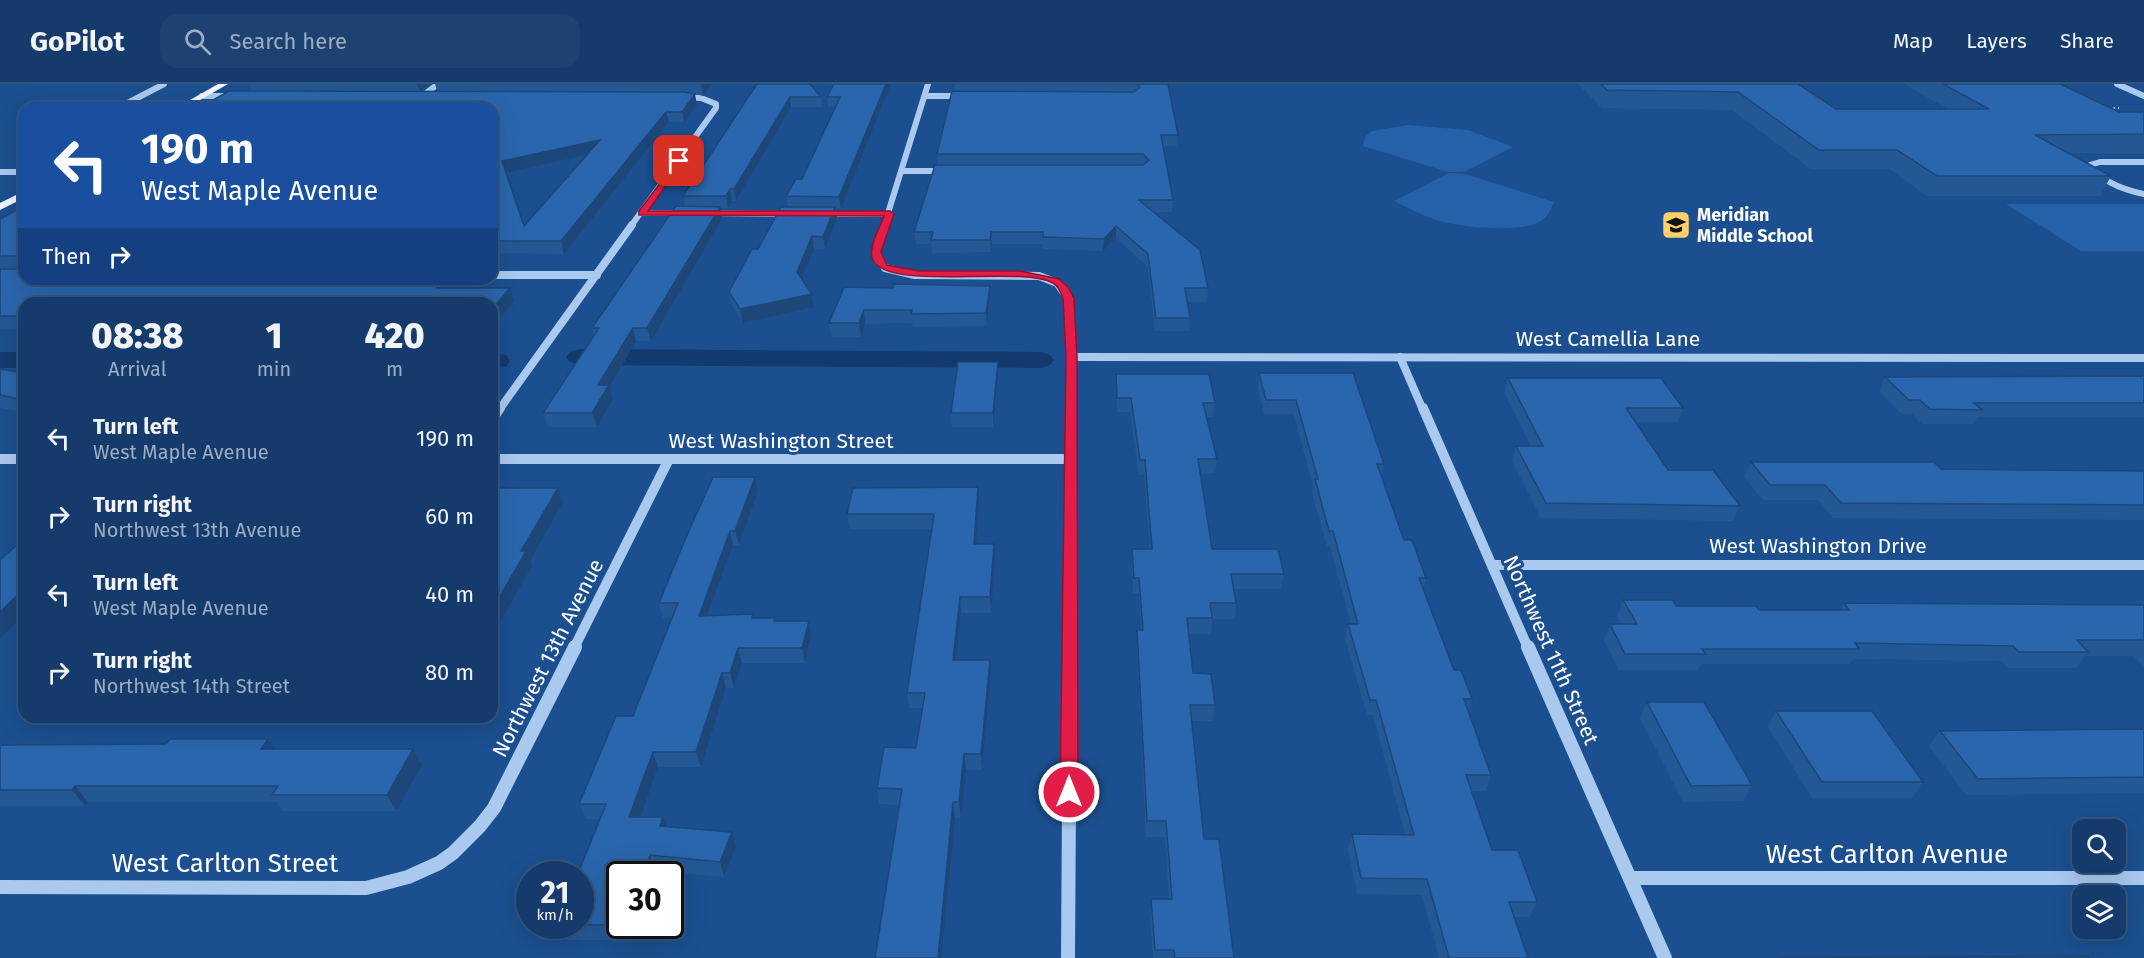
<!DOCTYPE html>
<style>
body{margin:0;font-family:"Fira Sans",sans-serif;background:#1d4271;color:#f1f3f6;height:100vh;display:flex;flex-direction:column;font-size:22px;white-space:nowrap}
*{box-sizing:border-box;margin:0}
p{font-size:20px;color:#9dadc1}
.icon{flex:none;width:33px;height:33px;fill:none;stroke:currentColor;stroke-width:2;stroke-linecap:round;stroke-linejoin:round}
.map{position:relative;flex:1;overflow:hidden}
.side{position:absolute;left:18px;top:213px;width:480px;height:426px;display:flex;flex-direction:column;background:#143b6b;border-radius:18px;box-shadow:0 6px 24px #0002,0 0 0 2px #33557e}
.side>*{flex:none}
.guide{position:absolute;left:18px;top:18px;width:480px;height:183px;border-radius:18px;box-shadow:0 6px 24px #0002,0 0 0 2px #33557e;background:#1a4fa0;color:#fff;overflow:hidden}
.fabs{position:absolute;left:2072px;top:735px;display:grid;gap:12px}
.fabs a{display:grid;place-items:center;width:54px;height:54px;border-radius:12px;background:#143b6b;box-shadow:0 6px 24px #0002,0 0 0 2px #33557e;font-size:30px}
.speed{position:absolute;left:516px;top:777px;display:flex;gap:12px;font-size:30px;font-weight:700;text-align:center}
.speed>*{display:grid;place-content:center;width:78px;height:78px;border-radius:50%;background:#143b6b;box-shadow:0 6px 24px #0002,0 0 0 2px #33557e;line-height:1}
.speed small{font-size:15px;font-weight:400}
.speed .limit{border:3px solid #111;border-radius:9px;background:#fff;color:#111}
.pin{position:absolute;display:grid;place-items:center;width:51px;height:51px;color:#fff;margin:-26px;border-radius:12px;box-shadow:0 3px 9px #0006}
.me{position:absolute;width:66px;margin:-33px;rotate:0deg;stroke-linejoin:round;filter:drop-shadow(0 0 4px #0008)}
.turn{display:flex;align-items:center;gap:21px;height:126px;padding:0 24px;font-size:27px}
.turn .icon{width:78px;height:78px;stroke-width:2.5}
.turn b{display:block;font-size:42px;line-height:51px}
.then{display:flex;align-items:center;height:57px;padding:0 24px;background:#0003;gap:12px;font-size:22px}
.eta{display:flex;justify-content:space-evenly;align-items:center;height:102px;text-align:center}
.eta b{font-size:36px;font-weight:800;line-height:42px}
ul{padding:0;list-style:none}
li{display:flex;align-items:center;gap:18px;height:78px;padding:0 24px}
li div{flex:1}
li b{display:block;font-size:22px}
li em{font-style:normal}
header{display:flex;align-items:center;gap:36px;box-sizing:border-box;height:84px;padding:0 30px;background:#143b6b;border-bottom:2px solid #33557e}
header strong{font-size:28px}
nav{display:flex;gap:33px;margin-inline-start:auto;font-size:21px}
.search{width:420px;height:54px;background:#1d4271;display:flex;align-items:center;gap:15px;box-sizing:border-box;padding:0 21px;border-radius:18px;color:#9dadc1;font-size:22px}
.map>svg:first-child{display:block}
.green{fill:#2461a8}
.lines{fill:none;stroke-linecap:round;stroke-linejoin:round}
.canal{fill:#123a6d;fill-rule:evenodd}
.path{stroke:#a9c9ee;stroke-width:2;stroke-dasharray:1.5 3;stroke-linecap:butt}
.minor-far3{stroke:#a9c9ee;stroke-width:6}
.minor-far2{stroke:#a9c9ee;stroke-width:8}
.minor-far1{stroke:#a9c9ee;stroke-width:10}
.minor{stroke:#a9c9ee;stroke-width:14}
.major{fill:#f0f6ff;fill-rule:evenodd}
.wall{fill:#245895;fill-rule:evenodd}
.shaded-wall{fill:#1d4779}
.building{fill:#2a66ad;stroke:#1d4779;stroke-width:1.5;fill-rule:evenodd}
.route{fill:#e11d48;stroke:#92132f;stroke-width:1.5}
.labels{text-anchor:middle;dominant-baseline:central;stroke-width:6;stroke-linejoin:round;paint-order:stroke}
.far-poi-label{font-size:18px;font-weight:bold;fill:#fff;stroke:#1b4f8f;text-anchor:start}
.street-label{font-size:21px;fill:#fff;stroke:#1b4f8f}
.near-street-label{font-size:26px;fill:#fff;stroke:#1b4f8f}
</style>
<header>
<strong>GoPilot</strong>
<div class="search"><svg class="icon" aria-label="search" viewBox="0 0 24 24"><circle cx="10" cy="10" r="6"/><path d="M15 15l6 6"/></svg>Search here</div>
<nav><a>Map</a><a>Layers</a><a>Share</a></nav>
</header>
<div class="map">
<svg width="2144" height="874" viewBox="0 0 2144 874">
<rect width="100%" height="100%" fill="#1b4f8f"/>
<g class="green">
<polygon points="1408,41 1468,46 1513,63 1464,88 1448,88 1363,62 1365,53 1372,47"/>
<path d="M 1449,89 L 1465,90 L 1554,118 C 1551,125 1548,133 1541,137 C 1521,150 1459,143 1436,136 C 1422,131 1408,124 1394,117 Z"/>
<polygon points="2006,120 2144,120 2144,167 2081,167"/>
</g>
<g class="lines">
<g class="canal">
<polygon points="579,265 1041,268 1050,271 1054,276 1050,281 1041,284 579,281 570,278 566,273 570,268"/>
<rect x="0" y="268" width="24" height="16"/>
<polygon points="492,269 506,271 510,277 506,283 492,285"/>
</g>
<polyline class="path" points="2109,24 2119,24"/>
<g class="minor-far3">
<polyline points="2117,0 2144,12"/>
<polyline points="202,12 235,12"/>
<polyline points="926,12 965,12"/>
<polyline points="421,13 438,0"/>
<polyline points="118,24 164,0"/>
<path d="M 2144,78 L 2100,78 L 2090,81 C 2102,98 2124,106 2144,110"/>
<polyline points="903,87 944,87"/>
<polyline points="0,88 24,88"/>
<polyline points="642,129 686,129"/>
<polyline points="707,129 791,130"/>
<polyline points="824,130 890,130"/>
<polyline points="631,142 716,24 716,20 701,14 682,13"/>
<polyline points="884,142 928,0"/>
</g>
<g class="minor-far2">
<polyline points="885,141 876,168 885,184 915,191 1039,192 1057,199 1068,214 1072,326"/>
<polyline points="492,191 597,191"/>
<polyline points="1072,273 2144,274"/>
<polyline points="1400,273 1423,326"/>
<polyline points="499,326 632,141"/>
</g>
<g class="minor-far1">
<polyline points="1423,324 1528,564"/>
<polyline points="492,336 500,324"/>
<polyline points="0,375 24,375"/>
<polyline points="492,375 1071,375"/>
<polyline points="1492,481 2144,481"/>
<polyline points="574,564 669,375"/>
<polyline points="1070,564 1072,324"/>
</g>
<g class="minor">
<polyline points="1528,563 1665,874"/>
<polyline points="1630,794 2144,794"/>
<polyline points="0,803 366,804 408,793 439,779 453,769 480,742 494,724 575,563"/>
<polyline points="1068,874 1070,563"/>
</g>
<g class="major">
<polygon points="218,0 228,0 186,24 176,24"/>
<polygon points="24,107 24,114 0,126 0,119"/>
</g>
</g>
<g class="wall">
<polygon points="249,0 430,0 420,7 252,7"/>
<polygon points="435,0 712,0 703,12 687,8 437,7"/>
<polygon points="757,0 821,13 822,23 791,23 736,117 732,117 728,124 720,124 722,135 651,257 636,257 610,302 613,315 597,343 548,343 543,329 594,251 592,244 685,122 683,112"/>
<polygon points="834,0 891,0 841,125 835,125 837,135 825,165 814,165 801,195 812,210 814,223 743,239 732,221 729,208 758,165 788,123 786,112 802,95 835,23 828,23 827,13"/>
<polygon points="955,0 1168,0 1178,51 1177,62 1163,62 1173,116 1172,128 1154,128 1208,204 1207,218 1187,218 1190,234 1189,247 1155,247 1148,183 1116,154 1103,167 1043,165 1043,160 992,160 991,168 932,169 931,160 916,160 914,148 938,81 937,70 955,7"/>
<polygon points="1578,0 1798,0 1836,25 1948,25 1904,0 2060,0 2119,28 2144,28 2144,69 2069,69 2111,92 2100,112 1927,112 1889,85 1811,85 1732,26 1602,24"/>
<path d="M 697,21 L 684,38 L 669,38 L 564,170 L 492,169 L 492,24 ZM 587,70 L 524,142 L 506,89 Z"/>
<polygon points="24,122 24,195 297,195 291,201 441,204 510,204 514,217 493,243 492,219 24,219 24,246 0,245 0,135"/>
<polygon points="990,202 990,215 987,242 913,243 912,239 865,240 861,253 831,253 829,239 893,204"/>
<polygon points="0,285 24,289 24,328 0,324"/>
<polygon points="1259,289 1384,380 1381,393 1404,456 1426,494 1423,505 1454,586 1472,615 1468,627 1491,691 1486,707 1472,707 1492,766 1537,818 1530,833 1515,833 1528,874 1439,874 1422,811 1357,810 1348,765 1352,750 1405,750 1373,631 1367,631 1345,555 1348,540 1351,540 1330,462 1327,462 1312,410 1313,403 1294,330 1264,330 1258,303"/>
<polygon points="1116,290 1215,319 1213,333 1207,333 1217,375 1215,389 1201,390 1212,465 1284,490 1281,505 1234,505 1236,519 1235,535 1212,535 1211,550 1189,550 1193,589 1215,621 1213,637 1191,637 1204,755 1234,874 1153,874 1150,831 1151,815 1169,815 1165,753 1146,753 1137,562 1137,546 1141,546 1139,509 1133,509 1132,481 1132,465 1150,465 1144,391 1139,391 1130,328 1117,328"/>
<polygon points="998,292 993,343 952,343 951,329"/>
<polygon points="2144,292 2144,333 1978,333 1974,340 1922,340 1912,330 1902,330 1879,307 1885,293"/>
<polygon points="1508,294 1683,324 1678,338 1636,338 1668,386 1740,422 1733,437 1541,434 1512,377 1516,362 1531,362 1504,308"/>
<polygon points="1751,378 1941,385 2144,387 2144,436 1833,434 1818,416 1763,416 1744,393"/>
<polygon points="758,407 739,461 733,461 708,531 753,530 754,534 775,537 809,537 811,551 805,579 742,579 734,604 726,604 701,683 658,683 640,733 663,733 666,742 736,763 724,793 655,787 620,842 637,842 632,856 566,856 559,842 600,735 586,735 579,720 633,632 672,534 663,534 659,519"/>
<polygon points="979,418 976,460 995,475 991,529 961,529 956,576 991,592 982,686 966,686 961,734 955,734 899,721 879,720 877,704 916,664 922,624 909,624 907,609 931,445 850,445 847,430"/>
<polygon points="1623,516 1676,522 1759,526 1840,526 1844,519 2144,521 2144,582 2133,572 2085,572 2076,584 2008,584 2002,577 1853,575 1850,580 1701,580 1698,586 1619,586 1604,556 1610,540 1622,540 1617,532"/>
<polygon points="1647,618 1752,701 1743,717 1683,718 1640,634"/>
<polygon points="1776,627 1923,698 1912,714 1812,714 1768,643"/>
<polygon points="2144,645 2144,709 1966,711 1929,662 1940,647"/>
<polygon points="0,661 274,665 413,665 422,681 396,727 282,727 277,718 88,718 85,722 0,722"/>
</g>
<g class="shaded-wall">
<polygon points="417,0 430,0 420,7"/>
<polygon points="702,0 712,0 703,12 701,1"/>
<polygon points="886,0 891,0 841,125 839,113"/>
<polygon points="695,10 697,21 684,38 682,28"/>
<polygon points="790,13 791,23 736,117 734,105"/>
<polygon points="666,28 669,38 564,170 561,157"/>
<polygon points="600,56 603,67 506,89 502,77"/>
<polygon points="730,105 732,117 728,124 726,112"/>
<polygon points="720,123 722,135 651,257 647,244"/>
<polygon points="835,123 837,135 825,165 823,153"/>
<polygon points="1116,142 1116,154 1103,167 1104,155"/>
<polygon points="991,148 992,160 991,168 990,156"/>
<polygon points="812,152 814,165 799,201 797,188"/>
<polygon points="276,195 297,195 275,214 269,201"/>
<polygon points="990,202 990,215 987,242 986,229"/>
<polygon points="510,204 514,217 493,243 492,225"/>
<polygon points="812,210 814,223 743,239 740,225"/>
<polygon points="864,226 865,240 861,253 859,239"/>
<polygon points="633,244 636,257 610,302 613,315 597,343 592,329 598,301"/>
<polygon points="998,278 998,292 993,343 993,329"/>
<polygon points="755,393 758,407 739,461 735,447"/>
<polygon points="978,403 979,418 975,475 974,460"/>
<polygon points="558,404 563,418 530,477 532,482 492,552 492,526 521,467"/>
<polygon points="730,447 733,461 702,546 699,532"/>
<polygon points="994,460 995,475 991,529 990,513"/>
<polygon points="24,505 24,531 0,555 0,528"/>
<polygon points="960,513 961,529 954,592 953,576"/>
<polygon points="809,537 811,551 805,579 802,564"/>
<polygon points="738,564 742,579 734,604 730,589"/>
<polygon points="990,576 991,592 982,686 981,670"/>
<polygon points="722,589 726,604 701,683 696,668"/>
<polygon points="268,655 278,671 261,665"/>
<polygon points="413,665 422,681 396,727 387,711"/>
<polygon points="653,668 658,683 635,748 629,733"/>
<polygon points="964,670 966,686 961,734 959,718"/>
<polygon points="75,702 88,718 85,722 72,706"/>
<polygon points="953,718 955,734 941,874 938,874"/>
<polygon points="663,733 668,748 660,742"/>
<polygon points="732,748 736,763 724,793 720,778"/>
<polygon points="650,771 655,787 654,790 643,790"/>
<polygon points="626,842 637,842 632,856"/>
</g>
<g class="building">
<polygon points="757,0 810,0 821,13 790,13 734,105 730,105 726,112 683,112"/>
<polygon points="834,0 886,0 839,113 786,112 796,95 802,95 840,13 827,13"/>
<polygon points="1137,0 1168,0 1178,51 1161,51 1173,116 1139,116 1200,166 1208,204 1185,204 1190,234 1156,234 1148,170 1116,142 1104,155 1043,153 1043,148 991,148 990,156 931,156 933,148 914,148 935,81 1143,81 1149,76 1143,70 937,70 952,7 1134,8 1140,3"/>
<polygon points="1601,0 1798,0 1836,25 1989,25 1943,0 2060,0 2119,28 2144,28 2144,50 2035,51 2111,92 1937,92 1897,66 1819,66 1738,8 1607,6"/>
<path d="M 229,7 L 684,8 L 695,10 L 682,28 L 666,28 L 561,157 L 492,157 L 492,24 L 199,24 ZM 600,56 L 524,142 L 502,77 Z"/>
<polygon points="24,122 24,195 276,195 269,201 440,200 437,204 510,204 492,225 492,219 24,219 24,232 0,232 0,185 17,185 23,178 17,172 0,172 0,135"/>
<polygon points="676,122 720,123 647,244 633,244 598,301 609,301 592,329 543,329 599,244 592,244"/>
<polygon points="781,123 835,123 823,153 812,152 797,188 812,210 740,225 729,208 752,165 758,165"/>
<polygon points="894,200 990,202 986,229 911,230 912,226 864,226 859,239 829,239 844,203 893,204"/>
<polygon points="958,278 998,278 993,329 951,329"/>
<polygon points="0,285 24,289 24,316 0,311"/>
<polygon points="1259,289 1353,289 1384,380 1377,380 1404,456 1412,456 1426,494 1419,494 1454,586 1461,586 1472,615 1464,615 1491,691 1466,691 1492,766 1518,766 1537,818 1509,818 1528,874 1449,874 1427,795 1361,794 1352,750 1414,751 1376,616 1370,616 1348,540 1358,540 1333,447 1329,447 1315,395 1318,395 1296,316 1266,316"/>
<polygon points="1116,290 1209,290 1215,319 1203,319 1217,375 1198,375 1212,465 1278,465 1284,490 1231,490 1236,519 1210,519 1212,534 1187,534 1193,589 1211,590 1215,621 1190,621 1204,755 1219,755 1234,874 1175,874 1174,866 1155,866 1151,815 1172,815 1166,737 1147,737 1137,546 1143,546 1139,494 1134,494 1132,465 1152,465 1145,376 1140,376 1131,314 1117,314"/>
<polygon points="2144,292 2144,319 1974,319 1982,326 1930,325 1920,316 1909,316 1885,293"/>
<polygon points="1508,294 1661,294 1683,324 1626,324 1668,386 1713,386 1740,422 1546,419 1516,362 1543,362"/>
<polygon points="1751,378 1934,378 1941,385 2144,387 2144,421 1841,419 1825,401 1770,401"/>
<polygon points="713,393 755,393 735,447 730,447 699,532 753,530 752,534 775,534 774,537 809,537 802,564 738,564 730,589 722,589 696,668 653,668 629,733 663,733 660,742 732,748 720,778 650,771 643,790 620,790 620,841 580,841 580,790 578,790 606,720 579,720 616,632 633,632 678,519 659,519 684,458"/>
<polygon points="978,403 974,460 994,460 990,513 960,513 953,576 990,576 981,670 964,670 959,718 953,718 938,874 875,874 902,705 877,704 884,663 916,664 925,609 907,609 934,430 847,430 853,404"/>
<polygon points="492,404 558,404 521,467 526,467 492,526"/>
<polygon points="19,459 24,459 24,505 0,528 0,476"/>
<polygon points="1623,516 1673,516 1676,522 1756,522 1759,526 1849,526 1844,519 2144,521 2144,556 2077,556 2088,568 2019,568 2013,562 1855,559 1859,565 1702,565 1706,570 1625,570 1610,540 1637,540"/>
<polygon points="1647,618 1704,618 1752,701 1691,702"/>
<polygon points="1776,627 1872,627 1923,698 1822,698"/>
<polygon points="2144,645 2144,693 1978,695 1940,647"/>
<polygon points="170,655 268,655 261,665 413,665 387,711 272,711 278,702 75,702 72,706 0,706 0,661 166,660"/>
<polygon points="2088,872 2089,874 1781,874 1780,873"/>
</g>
<path class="route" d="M 679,74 L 683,77 L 648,127 L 890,127 L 894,130 L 881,168 L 887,181 L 919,187 L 1020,187 L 1059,195 L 1068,203 L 1074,214 L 1077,273 L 1078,708 L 1075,713 L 1062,713 L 1060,708 L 1066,273 L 1063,214 C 1061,208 1058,202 1053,199 C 1019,181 889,208 873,176 C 867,165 880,143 884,132 L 639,131 L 639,127 Z"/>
<defs>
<g id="school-square" transform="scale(1.5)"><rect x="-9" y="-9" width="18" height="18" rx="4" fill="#ffd166" stroke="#1b4f8f"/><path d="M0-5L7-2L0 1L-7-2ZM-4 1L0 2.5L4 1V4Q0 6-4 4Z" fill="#111"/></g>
</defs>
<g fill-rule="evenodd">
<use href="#school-square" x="1676" y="141"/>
</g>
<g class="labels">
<g class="far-poi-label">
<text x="1697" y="131">Meridian<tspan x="1697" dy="21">Middle School</tspan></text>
</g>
<g class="street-label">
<text x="1608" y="255">West Camellia Lane</text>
<text x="781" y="357">West Washington Street</text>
<text x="1818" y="462">West Washington Drive</text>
<text transform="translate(1551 566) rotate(66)">Northwest 11th Street</text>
<text transform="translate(548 574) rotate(-63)">Northwest 13th Avenue</text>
</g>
<g class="near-street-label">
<text x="1887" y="770">West Carlton Avenue</text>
<text x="225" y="779">West Carlton Street</text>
</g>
</g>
</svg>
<div class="fabs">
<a><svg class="icon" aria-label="search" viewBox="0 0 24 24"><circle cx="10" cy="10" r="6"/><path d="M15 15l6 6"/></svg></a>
<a><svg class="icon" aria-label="layers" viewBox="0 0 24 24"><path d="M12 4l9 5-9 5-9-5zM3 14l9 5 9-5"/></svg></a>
</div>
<div class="speed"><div>21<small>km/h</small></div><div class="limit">30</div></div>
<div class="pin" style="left:679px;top:77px;background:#d93025"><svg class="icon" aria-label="arrive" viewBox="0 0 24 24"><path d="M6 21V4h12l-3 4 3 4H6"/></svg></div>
<svg class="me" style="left:1069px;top:708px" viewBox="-20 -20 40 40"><circle r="17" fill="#e11d48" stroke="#fff" stroke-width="3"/><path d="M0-11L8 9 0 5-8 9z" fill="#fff"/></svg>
<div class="guide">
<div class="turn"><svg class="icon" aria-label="left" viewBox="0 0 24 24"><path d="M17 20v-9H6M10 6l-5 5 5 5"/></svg><div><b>190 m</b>West Maple Avenue</div></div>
<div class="then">Then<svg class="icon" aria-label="right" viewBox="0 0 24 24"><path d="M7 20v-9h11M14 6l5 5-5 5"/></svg></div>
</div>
<section class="side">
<div class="eta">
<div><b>08:38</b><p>Arrival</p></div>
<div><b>1</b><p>min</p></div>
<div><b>420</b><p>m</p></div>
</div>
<ul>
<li><svg class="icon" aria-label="left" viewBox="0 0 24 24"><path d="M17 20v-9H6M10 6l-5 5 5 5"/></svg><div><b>Turn left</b><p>West Maple Avenue</p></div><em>190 m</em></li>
<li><svg class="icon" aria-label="right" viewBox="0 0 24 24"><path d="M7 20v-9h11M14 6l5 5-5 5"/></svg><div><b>Turn right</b><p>Northwest 13th Avenue</p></div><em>60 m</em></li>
<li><svg class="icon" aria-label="left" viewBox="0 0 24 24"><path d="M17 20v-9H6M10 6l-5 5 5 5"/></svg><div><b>Turn left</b><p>West Maple Avenue</p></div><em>40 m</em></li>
<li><svg class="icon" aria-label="right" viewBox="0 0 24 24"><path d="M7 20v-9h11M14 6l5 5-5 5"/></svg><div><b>Turn right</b><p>Northwest 14th Street</p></div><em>80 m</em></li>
</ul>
</section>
</div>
